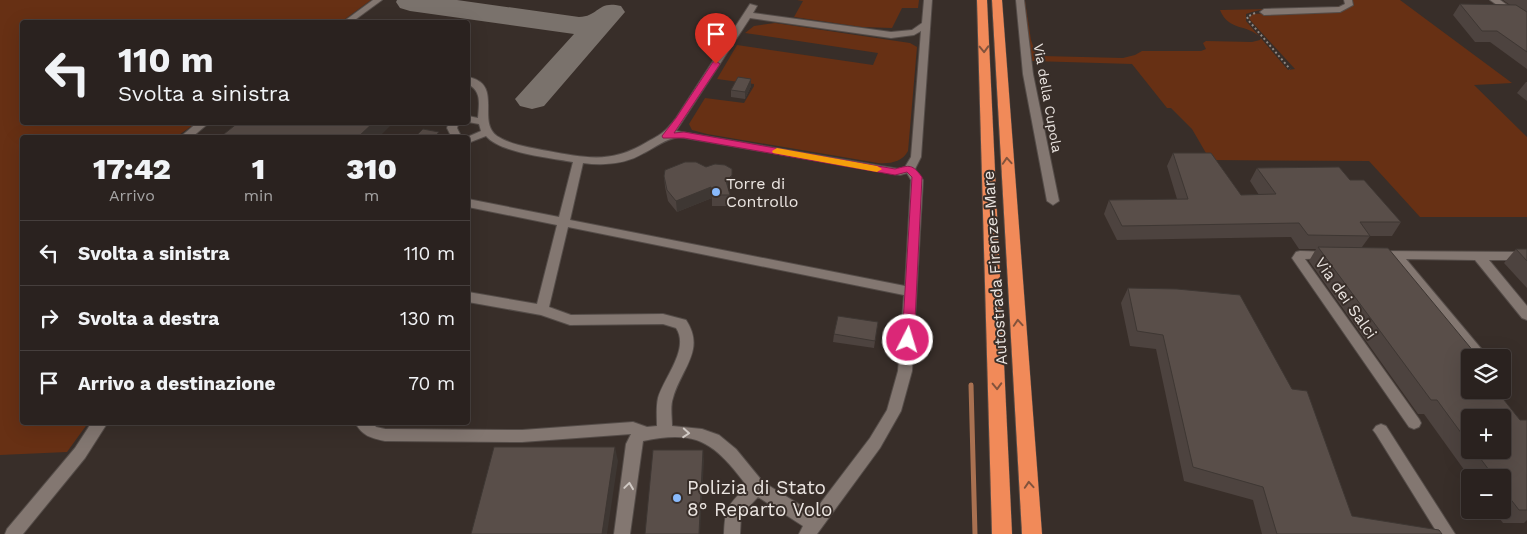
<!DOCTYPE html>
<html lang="it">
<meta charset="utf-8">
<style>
body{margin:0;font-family:"Work Sans",sans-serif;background:#322a28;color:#f1f3f6;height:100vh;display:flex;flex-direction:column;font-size:19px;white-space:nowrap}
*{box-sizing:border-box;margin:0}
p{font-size:16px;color:#a5a4a4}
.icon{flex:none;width:28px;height:28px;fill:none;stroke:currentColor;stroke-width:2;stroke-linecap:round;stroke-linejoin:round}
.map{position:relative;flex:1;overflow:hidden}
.details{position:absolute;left:20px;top:135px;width:450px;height:290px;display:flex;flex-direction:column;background:#2a221f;border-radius:5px;box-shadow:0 5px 20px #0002,0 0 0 1px #463f3d}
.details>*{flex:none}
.top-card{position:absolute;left:20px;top:20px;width:450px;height:105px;border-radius:5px;box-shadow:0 5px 20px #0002,0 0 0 1px #463f3d;background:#2a221f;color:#f1f3f6;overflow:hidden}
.fabs{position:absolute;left:1461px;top:349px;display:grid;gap:10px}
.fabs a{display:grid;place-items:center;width:50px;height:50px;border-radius:5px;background:#2a221f;box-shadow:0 5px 20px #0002,0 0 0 1px #463f3d;font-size:25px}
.pin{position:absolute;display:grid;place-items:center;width:42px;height:42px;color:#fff;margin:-51px -21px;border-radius:50% 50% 50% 0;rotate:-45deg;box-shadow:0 0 5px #0007}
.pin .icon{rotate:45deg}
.me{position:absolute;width:55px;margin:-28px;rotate:5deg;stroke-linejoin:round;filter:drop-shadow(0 0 4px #0008)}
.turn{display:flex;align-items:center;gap:18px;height:105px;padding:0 15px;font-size:22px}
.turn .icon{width:65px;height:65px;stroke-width:2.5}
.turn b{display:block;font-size:35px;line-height:42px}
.eta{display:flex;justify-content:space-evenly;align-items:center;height:85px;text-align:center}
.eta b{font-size:30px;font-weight:800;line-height:35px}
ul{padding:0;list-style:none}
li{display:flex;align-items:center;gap:15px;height:65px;padding:0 15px;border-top:1px solid #463f3d}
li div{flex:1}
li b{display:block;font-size:19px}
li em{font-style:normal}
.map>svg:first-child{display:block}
.green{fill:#673014}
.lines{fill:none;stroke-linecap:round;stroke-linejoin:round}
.stream{stroke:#a97151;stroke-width:5}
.taxiway{fill:#7a726c;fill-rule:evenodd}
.minor-casing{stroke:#544c48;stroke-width:2}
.highway-casing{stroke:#544c48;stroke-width:1}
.path{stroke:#8e8681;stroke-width:2;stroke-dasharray:2 2.5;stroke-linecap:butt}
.minor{fill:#837771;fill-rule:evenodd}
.highway{fill:#f18a59;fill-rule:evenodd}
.wall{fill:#4d433f;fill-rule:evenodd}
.shaded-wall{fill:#3e3733}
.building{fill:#594e49;stroke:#3e3733}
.oneway{stroke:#82533c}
.oneway2{stroke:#d1cac5}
.route{fill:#db2777;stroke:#8e194d}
.slow{fill:#f59e0b}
.poi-dot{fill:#89bafc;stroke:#382e29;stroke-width:2}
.labels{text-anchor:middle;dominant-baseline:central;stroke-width:4;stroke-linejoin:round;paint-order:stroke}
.far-street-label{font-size:14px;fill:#ebe5e1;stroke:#382e29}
.poi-label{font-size:16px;fill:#ebe5e1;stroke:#382e29;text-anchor:start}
.street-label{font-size:16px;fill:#ebe5e1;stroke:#382e29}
.near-poi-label{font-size:19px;fill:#ebe5e1;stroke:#382e29;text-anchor:start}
</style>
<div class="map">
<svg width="1527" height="534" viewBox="0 0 1527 534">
<rect width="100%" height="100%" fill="#382e29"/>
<g class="green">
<polygon points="0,0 371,0 341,22 22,22 22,122 196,123 176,137 22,138 22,422 88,423 67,452 0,455"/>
<polygon points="797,0 919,0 918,8 902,8 892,28 862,27 794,17 803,1"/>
<path d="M 1022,0 L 1025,0 L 1031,40 L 1035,52 L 1042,56 L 1123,58 L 1135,55 L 1142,51 L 1201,51 L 1206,49 L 1203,43 L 1206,41 L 1252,42 L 1260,40 L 1261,38 C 1247,23 1229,32 1220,10 L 1331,8 L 1344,5 L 1345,0 L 1344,5 C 1319,18 1273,2 1246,14 L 1246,21 L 1288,70 L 1295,69 L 1251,21 L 1249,18 L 1253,14 L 1339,10 L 1349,8 L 1351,5 L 1350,0 L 1400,0 L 1512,83 L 1474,85 L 1527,137 L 1527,217 L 1420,217 L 1369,161 L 1210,160 L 1192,129 L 1171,108 L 1167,108 L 1132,64 L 1032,61 L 1026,34 Z"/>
<path d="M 775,23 L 910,43 L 917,47 L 908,151 C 902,162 890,164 878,163 L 707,134 L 692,130 L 689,124 L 705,98 L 744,103 L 754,86 L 754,84 L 717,79 L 737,45 L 873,65 L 878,53 L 745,33 L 754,26 Z"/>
</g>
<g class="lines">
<polyline class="stream" points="971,385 975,534"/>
<path class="taxiway" d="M 397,0 L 457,0 L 579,17 C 600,16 597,0 621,6 L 625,12 L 544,106 L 532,109 L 520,106 L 515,99 L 574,34 L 410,11 L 400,8 L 396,2 Z"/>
<g class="minor-casing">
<g id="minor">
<polygon points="373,0 382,0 352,22 343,22"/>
<path d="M 924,0 L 932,0 L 921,157 L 915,169 L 923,180 L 912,371 L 901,411 L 880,448 L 817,534 L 799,534 L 803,526 L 758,497 L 741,515 L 740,534 L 724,534 C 725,506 728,506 747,486 C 715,444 699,429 643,441 L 630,534 L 614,534 L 626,444 L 631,434 L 522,442 L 385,441 C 371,438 362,436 355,422 L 372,422 L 376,427 L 385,429 L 522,430 L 633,422 L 647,427 L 657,426 C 657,418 656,407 658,398 C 664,377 690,349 676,328 L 663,324 L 570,325 L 541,315 L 468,302 L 468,292 L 537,304 L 557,225 L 468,207 L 468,199 L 559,217 L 573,162 C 551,158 500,153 486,136 L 468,143 L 468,138 L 465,138 L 481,131 L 479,124 L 468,122 L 468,116 L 478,118 C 479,103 482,92 468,84 L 468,77 C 504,84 476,121 497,136 C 511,145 532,148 548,151 C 587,158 611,164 647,142 C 662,134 665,132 676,118 L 750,4 L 757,6 L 753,13 L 891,32 L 912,30 L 922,23 ZM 750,18 L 891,38 L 914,35 L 921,31 L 911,157 L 905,167 L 899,169 L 676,131 ZM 679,137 L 900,175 L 907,173 L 911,180 L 905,286 L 570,220 L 583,163 C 604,166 626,164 644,153 C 656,147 665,139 679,137 ZM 568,227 L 904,295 L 898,371 L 887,410 L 870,438 L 813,513 L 763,482 L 736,449 L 719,435 L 702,429 L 672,426 C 672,417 670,406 673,398 C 681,369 706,350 686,320 L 663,314 L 571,315 L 549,307 Z"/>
<polygon points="1016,0 1024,0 1033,74 1059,201 1053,205 1047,201 1023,74"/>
<polygon points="1344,0 1352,0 1353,5 1340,12 1264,15 1260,12 1264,9 1339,7 1345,4"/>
<polygon points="1490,0 1500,0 1527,19 1527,26"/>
<polygon points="198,122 210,122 191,138 179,138"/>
<polygon points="449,122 459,122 457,128 462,138 452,138 447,128"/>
<polygon points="1300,251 1334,252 1336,255 1334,258 1305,259 1419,419 1421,423 1419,427 1414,429 1409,427 1294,261 1292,258 1296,252"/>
<polygon points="1377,251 1527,252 1527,260 1489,260 1527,306 1527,320 1522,318 1475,260 1406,259 1489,358 1473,358 1392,259 1373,258 1371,255 1373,252"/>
<polygon points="92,422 108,422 85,458 23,534 5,534 7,529 75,448"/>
<polygon points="1381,424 1386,426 1455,534 1438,534 1376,434 1373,430 1376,426"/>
</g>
</g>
<g class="highway-casing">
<g id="highway">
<polygon points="977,0 987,0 1012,534 992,534"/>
<polygon points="992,0 1002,0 1042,534 1022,534"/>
</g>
</g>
<polyline class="path" points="1255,13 1247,17 1249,21 1290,69"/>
<use href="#minor" class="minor"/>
<use href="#highway" class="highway"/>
</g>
<g class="wall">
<polygon points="1503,0 1527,0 1527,69 1490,42 1475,42 1453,15 1460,4 1510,5"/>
<polygon points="1526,82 1527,82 1527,101 1517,93"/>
<polygon points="751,86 745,99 731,97 731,90"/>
<path d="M 1173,153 L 1241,195 L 1259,195 L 1250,181 L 1257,168 L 1350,180 L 1401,222 L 1392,236 L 1370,236 L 1362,247 L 1470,390 L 1502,390 L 1502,386 L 1505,389 L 1499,394 L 1520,420 L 1527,420 L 1527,520 L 1524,523 L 1503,523 L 1493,510 L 1502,510 L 1502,478 L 1470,478 L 1424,414 L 1418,414 L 1309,261 L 1316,249 L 1299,249 L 1291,237 L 1117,240 L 1104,214 L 1109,200 L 1177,199 L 1167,166 ZM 1470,418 L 1502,450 L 1470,450 Z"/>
<polygon points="706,167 732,169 732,186 728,190 730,195 730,206 712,206 712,198 677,212 668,201 665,187 664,176"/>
<polygon points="1516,249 1527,249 1527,288 1504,263"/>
<polygon points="1128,288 1352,516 1442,534 1262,534 1253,500 1184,481 1156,349 1130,346 1121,303"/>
<polygon points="878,322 874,348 833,342 834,334"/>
</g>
<g class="shaded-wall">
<polygon points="751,79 751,86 745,99 745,92"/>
<polygon points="374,122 394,122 378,138 357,138"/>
<polygon points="732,175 732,186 726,192 726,181"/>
<polygon points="711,187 712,198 677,212 676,201"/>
<polygon points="615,447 618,461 607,534 602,534"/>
<polygon points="703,450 704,461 700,534 699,534"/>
</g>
<g class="building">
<polygon points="1460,4 1516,5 1527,12 1527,52 1497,31 1482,31"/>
<polygon points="738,77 751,79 745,92 731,90"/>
<polygon points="239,122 374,122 357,138 219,138"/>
<polygon points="423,129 439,132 435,136 445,137 414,138"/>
<polygon points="1173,153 1211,153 1241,195 1276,194 1257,168 1339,167 1350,180 1364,180 1401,222 1360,222 1370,236 1308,235 1299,223 1122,226 1109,200 1188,199"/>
<polygon points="685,162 696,162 706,167 715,164 725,165 732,169 732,175 726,181 730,195 712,195 711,187 676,201 667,190 664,176 665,170"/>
<polygon points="1318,247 1388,248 1479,358 1470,358 1470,390 1496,390 1520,420 1527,420 1527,510 1519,510 1502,488 1502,478 1495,478 1474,450 1502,450 1502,418 1470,418 1470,445 1437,400 1431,400"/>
<polygon points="1516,249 1527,249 1527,261"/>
<polygon points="1128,288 1177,289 1240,295 1292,389 1307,391 1352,516 1439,530 1442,534 1277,534 1263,487 1193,467 1163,335 1137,331"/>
<polygon points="838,316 878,322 875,341 834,334"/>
<polygon points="494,447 615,447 602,534 471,534"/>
<polygon points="653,450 703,450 699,534 645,534"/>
</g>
<defs><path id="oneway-chevron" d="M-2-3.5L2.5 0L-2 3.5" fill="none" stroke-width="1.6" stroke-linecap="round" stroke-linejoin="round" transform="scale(1.25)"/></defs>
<g class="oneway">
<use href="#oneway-chevron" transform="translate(984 49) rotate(88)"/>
<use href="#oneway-chevron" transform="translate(1007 161) rotate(-94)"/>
<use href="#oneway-chevron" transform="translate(1018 323) rotate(-94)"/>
<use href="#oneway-chevron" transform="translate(997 386) rotate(88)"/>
<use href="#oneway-chevron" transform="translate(1029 485) rotate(-94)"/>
</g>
<g class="oneway2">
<use href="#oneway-chevron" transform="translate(686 433) rotate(4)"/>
<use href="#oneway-chevron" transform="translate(629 486) rotate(-82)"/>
</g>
<path class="route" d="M 716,61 L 720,64 L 674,133 L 684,132 L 895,169 C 910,165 912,164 922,177 L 914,340 L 912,343 L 903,343 L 902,340 L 912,177 L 907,172 L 895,175 L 684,138 L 663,138 L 662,136 L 676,118 L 713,62 Z"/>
<polygon class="slow" points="777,148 877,166 882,169 877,172 773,153 772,151"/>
<g class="poi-dot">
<circle cx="716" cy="192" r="5"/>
<circle cx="677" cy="498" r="5"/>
</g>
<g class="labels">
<g class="far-street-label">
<text transform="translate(1048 98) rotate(80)">Via della Cupola</text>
</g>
<g class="poi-label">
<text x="726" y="183">Torre di<tspan x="726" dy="18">Controllo</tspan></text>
</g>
<g class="street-label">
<text transform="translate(995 268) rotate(-94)">Autostrada Firenze-Mare</text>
<text transform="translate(1346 298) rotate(55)">Via dei Salci</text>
</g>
<g class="near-poi-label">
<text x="687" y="487">Polizia di Stato<tspan x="687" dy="22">8° Reparto Volo</tspan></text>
</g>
</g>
</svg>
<div class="fabs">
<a><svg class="icon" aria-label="layers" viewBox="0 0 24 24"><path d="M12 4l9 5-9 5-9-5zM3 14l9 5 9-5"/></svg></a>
<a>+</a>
<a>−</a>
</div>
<div class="pin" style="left:716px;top:64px;background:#d93025"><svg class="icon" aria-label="arrive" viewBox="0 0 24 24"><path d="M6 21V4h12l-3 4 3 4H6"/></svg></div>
<svg class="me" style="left:908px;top:340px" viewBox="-20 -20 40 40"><circle r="17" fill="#db2777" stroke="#fff" stroke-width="3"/><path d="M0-11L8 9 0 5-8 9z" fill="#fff"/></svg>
<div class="top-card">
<div class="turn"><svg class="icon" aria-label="left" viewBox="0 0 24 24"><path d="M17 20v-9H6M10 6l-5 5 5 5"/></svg><div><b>110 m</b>Svolta a sinistra</div></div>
</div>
<section class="details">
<div class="eta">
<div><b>17:42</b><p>Arrivo</p></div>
<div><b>1</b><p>min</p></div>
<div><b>310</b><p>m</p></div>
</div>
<ul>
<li><svg class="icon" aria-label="left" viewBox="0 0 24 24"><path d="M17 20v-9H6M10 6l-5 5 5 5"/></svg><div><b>Svolta a sinistra</b></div><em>110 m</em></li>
<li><svg class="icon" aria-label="right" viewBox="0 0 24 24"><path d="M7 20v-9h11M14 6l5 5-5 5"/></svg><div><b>Svolta a destra</b></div><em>130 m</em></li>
<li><svg class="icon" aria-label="arrive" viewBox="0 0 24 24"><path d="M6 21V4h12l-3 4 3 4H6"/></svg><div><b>Arrivo a destinazione</b></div><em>70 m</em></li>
</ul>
</section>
</div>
